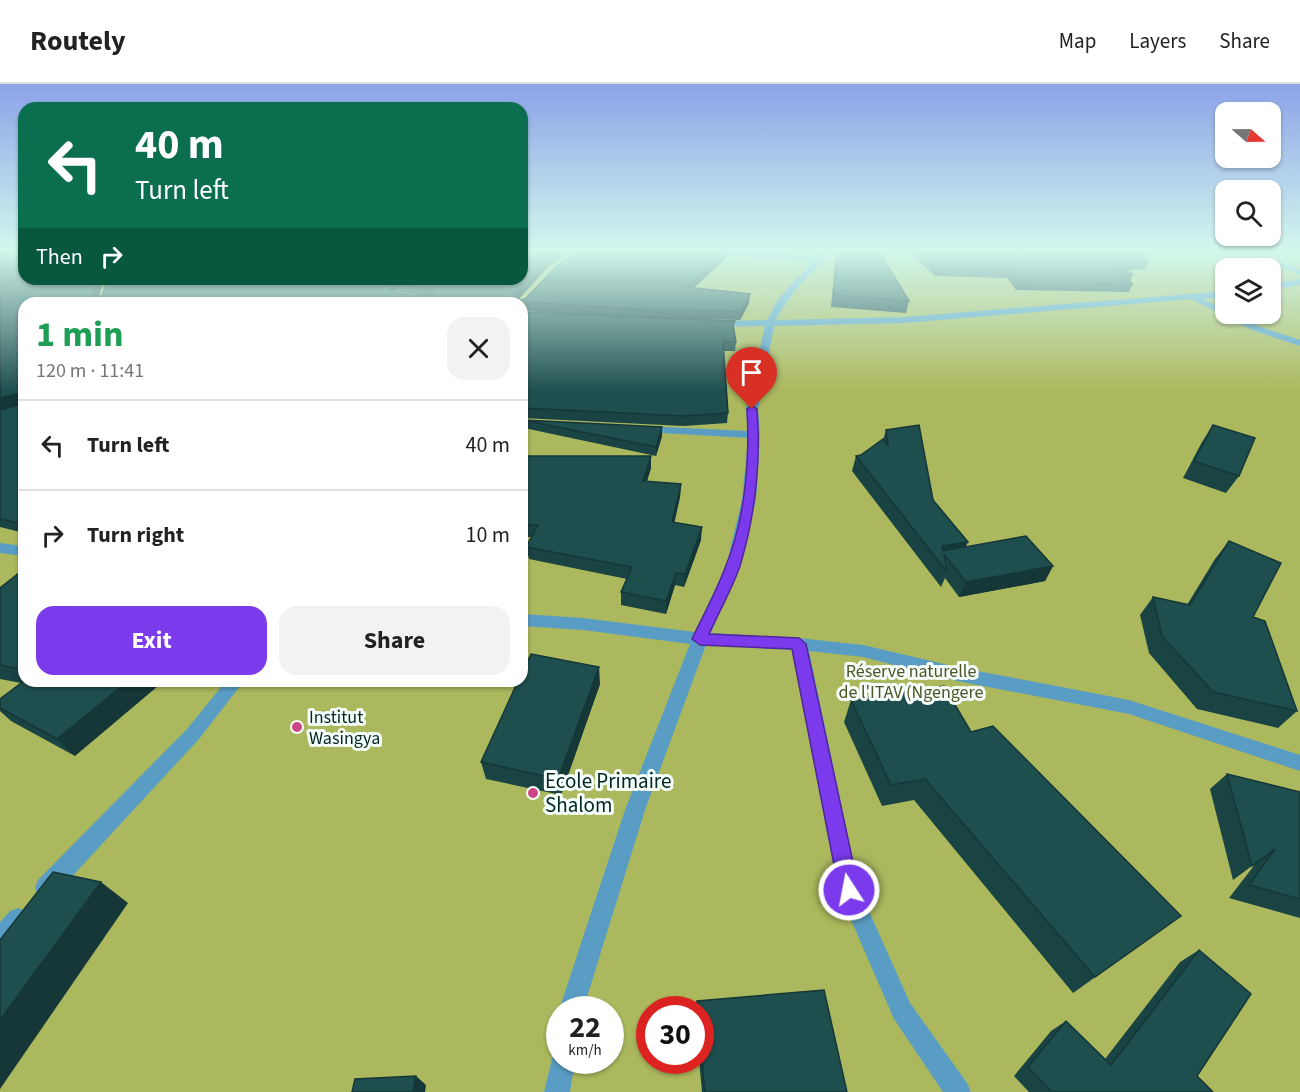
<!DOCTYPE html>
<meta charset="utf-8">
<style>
body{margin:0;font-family:"Source Sans 3",sans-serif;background:#f2f2f2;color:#222;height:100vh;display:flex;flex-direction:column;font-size:22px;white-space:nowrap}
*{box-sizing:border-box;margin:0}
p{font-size:20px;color:#767676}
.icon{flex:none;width:33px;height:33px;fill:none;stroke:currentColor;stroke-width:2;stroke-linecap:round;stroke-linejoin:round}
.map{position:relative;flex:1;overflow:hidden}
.details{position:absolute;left:18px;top:213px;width:510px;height:390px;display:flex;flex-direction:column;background:#fff;border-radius:18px;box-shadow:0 2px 4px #0004}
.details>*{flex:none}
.top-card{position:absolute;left:18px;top:18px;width:510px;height:183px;border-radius:18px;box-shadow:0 2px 4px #0004;background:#0b6e4f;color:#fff;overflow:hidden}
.needle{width:39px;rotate:110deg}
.fabs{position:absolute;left:1215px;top:18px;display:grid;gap:12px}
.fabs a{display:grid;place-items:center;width:66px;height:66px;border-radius:12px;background:#fff;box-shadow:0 2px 4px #0004;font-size:30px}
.speed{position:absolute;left:546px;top:912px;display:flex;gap:12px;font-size:30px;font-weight:700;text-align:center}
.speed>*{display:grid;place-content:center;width:78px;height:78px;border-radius:50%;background:#fff;box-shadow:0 2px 4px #0004;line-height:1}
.speed small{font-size:15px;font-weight:400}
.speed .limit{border:9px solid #d22;background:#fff;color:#111}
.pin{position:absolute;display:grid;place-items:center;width:51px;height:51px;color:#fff;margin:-62px -26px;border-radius:50% 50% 50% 0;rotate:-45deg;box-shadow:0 0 6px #0007}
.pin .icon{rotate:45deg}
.me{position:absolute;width:66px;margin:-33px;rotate:349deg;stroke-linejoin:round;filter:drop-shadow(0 0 4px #0008)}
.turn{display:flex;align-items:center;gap:21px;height:126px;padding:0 18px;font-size:27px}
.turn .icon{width:78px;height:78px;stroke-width:2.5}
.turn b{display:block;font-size:42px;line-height:51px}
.then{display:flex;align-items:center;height:57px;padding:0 18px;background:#0003;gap:12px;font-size:22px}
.round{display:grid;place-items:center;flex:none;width:63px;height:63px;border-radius:18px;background:#f2f2f2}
.summary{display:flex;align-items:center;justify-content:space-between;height:102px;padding:0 18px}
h1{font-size:36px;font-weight:700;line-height:45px;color:#1e9e55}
.action{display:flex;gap:12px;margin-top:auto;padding:12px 18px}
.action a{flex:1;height:69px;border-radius:18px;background:#7c3aed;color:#fff;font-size:24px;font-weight:700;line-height:69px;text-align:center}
.action a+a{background:#f2f2f2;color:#222}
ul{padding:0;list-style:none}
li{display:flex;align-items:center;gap:18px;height:90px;padding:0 18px;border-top:2px solid #e0e0e0}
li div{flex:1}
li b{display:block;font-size:22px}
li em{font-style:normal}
header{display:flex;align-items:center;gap:36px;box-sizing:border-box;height:84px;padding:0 30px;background:#fff;border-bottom:2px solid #e0e0e0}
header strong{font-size:28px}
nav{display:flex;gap:33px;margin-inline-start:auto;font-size:21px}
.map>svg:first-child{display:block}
.green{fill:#acb85d;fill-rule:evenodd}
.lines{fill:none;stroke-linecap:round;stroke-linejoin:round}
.minor{fill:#599dc4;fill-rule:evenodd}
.wall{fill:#1a4343;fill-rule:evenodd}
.shaded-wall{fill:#153737}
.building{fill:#1e4e4e;stroke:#153737;stroke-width:1.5;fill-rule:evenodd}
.route{fill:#7c3aed;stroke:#51269a;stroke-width:1.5}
.poi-dot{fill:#cd4584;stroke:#f7fffc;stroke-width:2}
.labels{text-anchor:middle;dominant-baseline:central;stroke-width:6;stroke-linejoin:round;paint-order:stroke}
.park-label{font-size:18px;fill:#4e5425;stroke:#f7fffc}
.poi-label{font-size:18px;fill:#02251e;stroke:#f7fffc;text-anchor:start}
.near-poi-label{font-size:21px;fill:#02251e;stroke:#f7fffc;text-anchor:start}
</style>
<header>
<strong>Routely</strong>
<nav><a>Map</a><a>Layers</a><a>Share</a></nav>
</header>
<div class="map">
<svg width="1300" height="1008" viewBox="0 0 1300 1008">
<rect width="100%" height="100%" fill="#9defd9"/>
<path class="green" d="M 0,167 L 24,195 L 522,195 L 522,167 L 1300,167 L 1300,1008 L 0,1008 ZM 1226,184 L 1270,184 L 1270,230 L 1226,230 ZM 24,219 L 522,219 L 522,597 L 24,597 ZM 560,926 L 610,926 L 610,976 L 560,976 ZM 650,926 L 700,926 L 700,976 L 650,976 Z"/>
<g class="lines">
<g class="minor">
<path d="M 664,167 L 758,167 L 817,172 L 822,167 L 831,167 C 811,190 790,208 776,236 L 904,233 L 1226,207 L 1226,213 L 1203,215 L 1226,226 L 1226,230 L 1233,230 L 1258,242 L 1300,256 L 1300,262 L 1252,246 L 1191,215 L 904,239 L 774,242 L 758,325 L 760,351 L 756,416 L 740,482 L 711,549 L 799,554 L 863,561 L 957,583 L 1129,616 L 1300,671 L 1300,687 L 1129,630 L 957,597 L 863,573 L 809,567 L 859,805 L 910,919 L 967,999 L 971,1008 L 943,1008 L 894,935 L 838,806 L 792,566 L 706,561 L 645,726 L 583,926 L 559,926 L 625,726 L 690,560 L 583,546 L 522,542 L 522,530 L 583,534 L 695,548 L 726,482 L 742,416 L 748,354 L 643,348 L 637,345 L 643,342 L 748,347 L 746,325 L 765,242 L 717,243 L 712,240 L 717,237 L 767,236 L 778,215 L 813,177 Z"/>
<polygon points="1245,167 1256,167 1300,186 1300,191"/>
<polygon points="1300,195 1300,201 1270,206 1270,200"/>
<polygon points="0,459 24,462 24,472 0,469"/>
<polygon points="226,597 244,597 199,655 54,812 46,815 38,812 35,804 38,796 187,645"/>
<path d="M 18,824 L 26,827 L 29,835 C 24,848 13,861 0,866 L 0,838 L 10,827 Z"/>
<polygon points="560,965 560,976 575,976 570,1008 544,1008 554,967"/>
</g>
</g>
<g class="wall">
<path d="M 0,167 L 24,195 L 104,195 L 99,212 L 102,212 L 108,195 L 522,195 L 548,183 L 519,215 L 520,216 L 727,173 L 694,204 L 749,219 L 740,236 L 697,235 L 734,246 L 736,258 L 735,267 L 724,267 L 728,329 L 727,339 L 684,342 L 522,334 L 522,228 L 592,231 L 522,227 L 522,219 L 24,219 L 24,449 L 0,443 ZM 396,207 L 420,212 L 414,212 L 393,208 Z"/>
<polygon points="836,167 879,167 909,217 906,229 831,223"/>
<polygon points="908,167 1149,167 1146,173 1142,173 1149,178 1145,185 1125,186 1130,198 1128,198 1133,200 1129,208 1016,206 1007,194 935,192"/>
<polygon points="523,336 662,343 662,352 656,372 524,344"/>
<polygon points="1213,341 1239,392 1226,409 1183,394 1202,358"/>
<polygon points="886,346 966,463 1053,482 1045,497 959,513 945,494 941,503 852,387 856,372 861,371 883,356"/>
<polygon points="522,372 651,384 647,397 681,400 680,413 674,438 701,456 684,503 675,501 666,530 621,521 621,508 627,495 529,475 526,463 532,453 522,453"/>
<polygon points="1229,457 1253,533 1297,627 1278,644 1197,625 1149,569 1140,531 1153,513 1187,521 1215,475"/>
<polygon points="24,485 24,597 75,672 11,637 0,627 0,615 21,599 0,595 0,504"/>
<polygon points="600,600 561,711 486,695 481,678"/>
<polygon points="851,616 971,648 1181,832 1073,909 914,716 882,722 844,638"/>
<polygon points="1227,690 1300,708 1300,834 1229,814 1256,779 1233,796 1210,705"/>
<polygon points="1199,866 1197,992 1213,1008 1029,1008 1014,992 1051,947 1066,937 1105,975 1180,878"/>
<polygon points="697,917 847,1008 702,1008 699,976 700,976 700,926 695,926"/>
</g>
<g class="shaded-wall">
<polygon points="559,167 572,167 548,183 516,217 515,209 548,175"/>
<polygon points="725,167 727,167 727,173 686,211 686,203"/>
<polygon points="1133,190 1130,198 1114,199 1118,192"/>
<polygon points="97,195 104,195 97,219 91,212"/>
<polygon points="394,198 396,207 391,209 393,216 389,200"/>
<polygon points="750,210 749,219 740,236 741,227"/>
<polygon points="17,310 23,320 0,326 0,314"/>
<polygon points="662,343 662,352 656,372 656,363"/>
<polygon points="651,372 651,384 643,409 643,397"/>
<polygon points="681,400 680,413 672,450 672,438"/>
<polygon points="702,443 701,456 684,503 685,490"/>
<polygon points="968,458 961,473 944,470 942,462"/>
<polygon points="1053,482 1045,497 959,513 966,498"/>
<polygon points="676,489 675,501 666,530 666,517"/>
<polygon points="599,583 600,600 561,711 558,695"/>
<polygon points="128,597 164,597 75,672 57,655"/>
<polygon points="101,798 128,819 0,1005 0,936"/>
<polygon points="416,992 426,1001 425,1008 413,1008"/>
</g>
<g class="building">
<path d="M 0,167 L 24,167 L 24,195 L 97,195 L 91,212 L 102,212 L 108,195 L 522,195 L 522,167 L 559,167 L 548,175 L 515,209 L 520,216 L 525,215 L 557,182 L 578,167 L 725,167 L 686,203 L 750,210 L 741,227 L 653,226 L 521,218 L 520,219 L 24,219 L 24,440 L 0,435 L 0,326 L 18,321 L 19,312 L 17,310 L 0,314 ZM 394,198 L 431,206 L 433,211 L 414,212 L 390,207 L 389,200 Z"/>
<polygon points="837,167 879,167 909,217 834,211"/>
<polygon points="917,167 1134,167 1149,178 1112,179 1133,190 1118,192 1133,200 1019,198 1009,186 937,185"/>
<polygon points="522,228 735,237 733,241 736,258 723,258 728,329 684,332 522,324"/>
<polygon points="523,336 662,343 656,363"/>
<polygon points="919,341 933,416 968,458 942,462 943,467 1026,452 1053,482 966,498 944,470 947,488 856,372 861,371 883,355 888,361 886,346"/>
<polygon points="1213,341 1255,354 1239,392 1194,377"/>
<polygon points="522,372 651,372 643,397 681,400 672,438 702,443 685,490 676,489 666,517 621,508 632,483 526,463 538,441 522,440"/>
<polygon points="1229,457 1281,479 1253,533 1265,537 1297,627 1213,608 1162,552 1153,513 1190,521"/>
<polygon points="24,485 24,586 0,581 0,504"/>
<polygon points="531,570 599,583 558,695 481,678 518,597 522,597 522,589"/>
<polygon points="24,597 128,597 57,655 0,624 0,615"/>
<polygon points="944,602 971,648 993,642 1181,832 1095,893 925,695 891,701 851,616"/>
<polygon points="1227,690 1300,708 1300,815 1249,801 1275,765 1252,782"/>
<polygon points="53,788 101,798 0,936 0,856"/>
<polygon points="1199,866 1251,910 1197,992 1213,1008 1052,1008 1028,983 1066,937 1111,981"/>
<polygon points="824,906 847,1008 705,1008 700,958 700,926 697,926 697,917"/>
<polygon points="416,992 413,1008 352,1008 355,995"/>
</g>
<linearGradient id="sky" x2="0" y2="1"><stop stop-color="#8ca2e8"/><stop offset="0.54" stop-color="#d3f8ee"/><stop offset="1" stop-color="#d3f8ee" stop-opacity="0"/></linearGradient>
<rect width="1300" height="308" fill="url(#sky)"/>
<path class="route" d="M 752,322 L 757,325 C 761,377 755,432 740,482 C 732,505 719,528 709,550 L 799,554 L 806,560 L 859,806 L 856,813 L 849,816 L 842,813 L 839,806 L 792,565 L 700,561 L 692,555 C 703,532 716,508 725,484 C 745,436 750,377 747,325 Z"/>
<g class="poi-dot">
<circle cx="297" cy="643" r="6"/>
<circle cx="533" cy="709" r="6"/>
</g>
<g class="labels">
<g class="park-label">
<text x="911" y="587">Réserve naturelle<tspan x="911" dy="21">de l'ITAV (Ngengere</tspan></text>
</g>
<g class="poi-label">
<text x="309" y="633">Institut<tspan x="309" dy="21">Wasingya</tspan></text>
</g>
<g class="near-poi-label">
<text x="545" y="697">Ecole Primaire<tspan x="545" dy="24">Shalom</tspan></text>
</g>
</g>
</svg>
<div class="fabs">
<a><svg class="needle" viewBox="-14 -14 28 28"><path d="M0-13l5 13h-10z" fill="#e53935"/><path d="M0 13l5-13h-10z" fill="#767676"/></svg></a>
<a><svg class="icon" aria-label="search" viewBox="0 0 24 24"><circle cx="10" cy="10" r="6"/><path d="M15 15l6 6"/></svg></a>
<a><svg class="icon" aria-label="layers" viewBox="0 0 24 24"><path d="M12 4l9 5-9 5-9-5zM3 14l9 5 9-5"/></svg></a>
</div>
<div class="speed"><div>22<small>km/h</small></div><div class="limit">30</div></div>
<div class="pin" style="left:752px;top:325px;background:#d93025"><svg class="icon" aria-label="arrive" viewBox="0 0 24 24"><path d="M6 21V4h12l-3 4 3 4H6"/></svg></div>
<svg class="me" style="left:849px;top:806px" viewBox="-20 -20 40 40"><circle r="17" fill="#7c3aed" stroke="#fff" stroke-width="3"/><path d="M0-11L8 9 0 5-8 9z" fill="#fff"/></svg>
<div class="top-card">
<div class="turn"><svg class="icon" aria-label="left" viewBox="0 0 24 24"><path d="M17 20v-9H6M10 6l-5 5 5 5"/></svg><div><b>40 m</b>Turn left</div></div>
<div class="then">Then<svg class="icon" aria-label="right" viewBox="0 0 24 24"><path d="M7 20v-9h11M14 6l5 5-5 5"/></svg></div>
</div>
<section class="details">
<div class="summary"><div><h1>1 min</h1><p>120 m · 11:41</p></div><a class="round"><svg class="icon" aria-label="close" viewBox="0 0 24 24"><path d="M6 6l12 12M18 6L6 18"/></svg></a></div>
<ul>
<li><svg class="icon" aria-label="left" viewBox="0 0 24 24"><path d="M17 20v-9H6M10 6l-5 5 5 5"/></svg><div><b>Turn left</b></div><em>40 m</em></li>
<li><svg class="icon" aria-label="right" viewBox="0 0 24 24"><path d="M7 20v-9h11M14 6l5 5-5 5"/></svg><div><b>Turn right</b></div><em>10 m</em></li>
</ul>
<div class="action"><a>Exit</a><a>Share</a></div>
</section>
</div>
